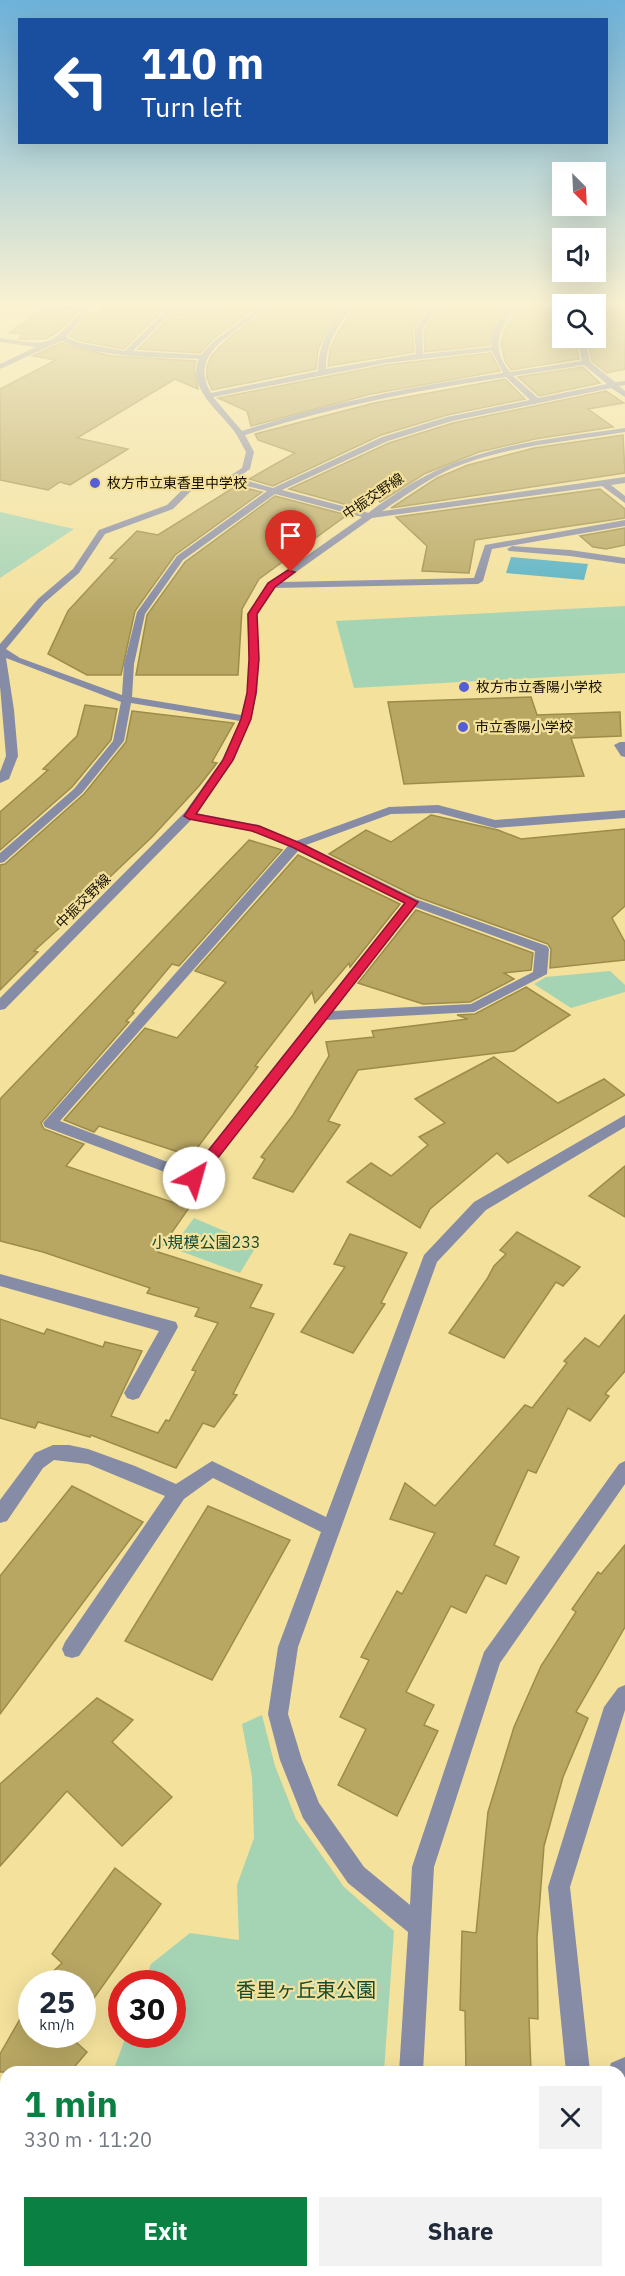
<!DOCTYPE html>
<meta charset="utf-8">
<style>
body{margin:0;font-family:"IBM Plex Sans","Noto Sans JP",sans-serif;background:#f2f2f3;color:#1f2937;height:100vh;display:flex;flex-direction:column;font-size:22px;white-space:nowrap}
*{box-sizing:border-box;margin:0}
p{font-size:20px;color:#747a83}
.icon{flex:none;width:33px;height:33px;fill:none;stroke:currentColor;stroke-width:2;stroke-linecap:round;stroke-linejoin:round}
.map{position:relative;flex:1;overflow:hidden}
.sheet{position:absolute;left:0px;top:2066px;width:626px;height:212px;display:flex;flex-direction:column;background:#fff;border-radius:18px 18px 0 0;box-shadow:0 6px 24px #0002}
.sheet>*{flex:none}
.top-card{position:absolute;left:18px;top:18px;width:590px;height:126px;border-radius:0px;box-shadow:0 6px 24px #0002;background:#1a4fa0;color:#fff;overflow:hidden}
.needle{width:39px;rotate:156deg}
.tools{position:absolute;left:552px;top:162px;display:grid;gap:12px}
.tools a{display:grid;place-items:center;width:54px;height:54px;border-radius:0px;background:#fff;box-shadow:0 6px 24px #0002;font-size:30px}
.speed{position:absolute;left:18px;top:1970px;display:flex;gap:12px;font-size:30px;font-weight:700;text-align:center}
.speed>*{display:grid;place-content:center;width:78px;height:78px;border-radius:50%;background:#fff;box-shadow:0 6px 24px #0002;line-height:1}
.speed small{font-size:15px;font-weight:400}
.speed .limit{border:9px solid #d22;background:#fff;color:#111}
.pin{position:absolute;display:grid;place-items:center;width:51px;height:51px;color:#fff;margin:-62px -26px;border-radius:50% 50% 50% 0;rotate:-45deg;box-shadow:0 0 6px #0007}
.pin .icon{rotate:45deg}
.me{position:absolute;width:66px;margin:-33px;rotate:38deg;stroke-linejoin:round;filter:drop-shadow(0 0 4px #0008)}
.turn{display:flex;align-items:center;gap:21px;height:126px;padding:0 24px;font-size:27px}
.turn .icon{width:78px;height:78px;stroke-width:2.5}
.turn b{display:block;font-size:42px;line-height:51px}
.round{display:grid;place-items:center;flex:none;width:63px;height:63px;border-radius:0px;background:#f2f2f3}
.headline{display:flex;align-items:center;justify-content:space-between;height:102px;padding:0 24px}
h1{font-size:36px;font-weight:800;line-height:45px;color:#0b8043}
.action{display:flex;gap:12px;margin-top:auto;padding:12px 24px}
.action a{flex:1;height:69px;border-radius:0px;background:#0b8043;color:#fff;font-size:24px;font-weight:800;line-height:69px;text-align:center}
.action a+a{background:#f2f2f3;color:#1f2937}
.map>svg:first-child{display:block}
.green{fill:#a5d4b5}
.water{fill:#54b0c6}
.building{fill:#b8a763;stroke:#9d8c49;stroke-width:1.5}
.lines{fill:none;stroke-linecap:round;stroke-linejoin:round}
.minor{fill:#868ba6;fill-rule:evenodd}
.tertiary{fill:#868ba6;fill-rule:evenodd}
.route{fill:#e11d48;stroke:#92132f;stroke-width:1.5}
.poi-dot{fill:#565ed5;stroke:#f3e19c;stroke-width:2}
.labels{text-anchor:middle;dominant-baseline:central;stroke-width:4.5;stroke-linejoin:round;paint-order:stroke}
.far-poi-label{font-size:14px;fill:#160f00;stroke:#f3e19c;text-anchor:start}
.far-street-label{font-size:14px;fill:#160f00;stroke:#f3e19c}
.park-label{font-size:16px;fill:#174b2e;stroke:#f3e19c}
.near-park-label{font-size:20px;fill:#174b2e;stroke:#f3e19c}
</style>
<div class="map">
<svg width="625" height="2276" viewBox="0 0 625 2276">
<rect width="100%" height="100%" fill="#f3e19c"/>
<g class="green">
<polygon points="0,512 74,529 0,578"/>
<polygon points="625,606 625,673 354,688 336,621"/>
<polygon points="610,971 625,985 625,992 571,1008 534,984 546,977"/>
<polygon points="194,1218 257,1245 240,1273 172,1248"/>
<polygon points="262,1715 275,1766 296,1819 344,1887 394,1931 384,2071 113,2071 127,2034 172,2034 172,1983 144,1983 151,1964 190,1933 239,1940 237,1885 254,1838 252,1777 242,1724"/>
<polygon points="6,2247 6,2271 368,2271 368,2276 0,2276 0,2253"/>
</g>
<polygon class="water" points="511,557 588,564 584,580 506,573"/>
<g class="building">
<polygon points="102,303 211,303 205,308 166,307 124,349 81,341 70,336 89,313 101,314"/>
<polygon points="223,303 254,303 256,307 213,339 200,353 138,349 173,314 208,316"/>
<polygon points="264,303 347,303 325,333 318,350 316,369 212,390 207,378 207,366 212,355 231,336 266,311"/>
<polygon points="358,303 430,303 412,330 414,352 328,366 330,350 337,334"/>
<polygon points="441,303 510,303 495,322 489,345 425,352 424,332"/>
<polygon points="521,303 599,303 596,305 562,304 562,338 576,338 579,359 511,370 505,361 501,344 505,329"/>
<polygon points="611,303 625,303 625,369 607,373 592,361 587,338 596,338 596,315"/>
<polygon points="40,310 76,314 59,331 46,339 19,339 24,334 9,333"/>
<polygon points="61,343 111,356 196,361 194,369 198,389 175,379 77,438 128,449 70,485 60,482 48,490 0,480 0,389 56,360 33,356"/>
<polygon points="491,353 500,371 371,394 251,426 247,411 218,398 386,365"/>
<polygon points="583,367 600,383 539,396 518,377"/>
<polygon points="505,379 525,399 447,415 381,435 273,486 249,479 295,453 258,440 255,434 374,403"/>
<polygon points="606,391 624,403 588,409 613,427 535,439 479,452 424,474 380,502 375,497 358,508 289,489 389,443 453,423"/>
<polygon points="623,435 625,473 391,508 437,478 468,465 534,448"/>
<polygon points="236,486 262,492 175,555 135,611 121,675 87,675 48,654 68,611 116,559 110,558 137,531 158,535"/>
<polygon points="600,489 625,509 625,518 475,540 469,573 422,571 427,546 396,517"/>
<polygon points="275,496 347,515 259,579 242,609 238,675 136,675 147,615 185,562"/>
<polygon points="625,528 625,545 606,549 593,547 580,536"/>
<polygon points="531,697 537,715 620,712 621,736 571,738 584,776 404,784 388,702"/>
<polygon points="85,705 117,709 111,740 72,787 0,850 0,812 48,770 43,769 77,736"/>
<polygon points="132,711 234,723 212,762 217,763 199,786 152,837 94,892 98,893 34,951 38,952 0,990 0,865 5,864 84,794 126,742"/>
<polygon points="431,815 498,830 521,839 625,829 625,906 612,918 625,942 625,960 550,968 551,949 548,944 417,897 329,854 366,830 391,842"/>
<polygon points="249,840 282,850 179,966 172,964 132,1012 134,1013 126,1021 129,1022 41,1123 44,1129 84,1144 66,1166 189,1208 158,1252 262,1285 250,1307 274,1314 233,1394 237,1395 214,1427 203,1423 176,1468 91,1435 90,1437 38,1422 35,1428 0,1418 0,1319 44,1334 47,1329 103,1347 105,1342 142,1351 111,1416 158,1433 166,1420 169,1421 196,1371 192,1370 218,1323 195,1316 199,1308 147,1293 150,1288 43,1252 0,1241 0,1099"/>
<polygon points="298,855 400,904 350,967 349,963 315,1003 312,992 255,1066 258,1067 191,1156 99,1126 94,1132 64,1120 145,1028 177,1038 226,982 195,971"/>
<polygon points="416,910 533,953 531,970 504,973 514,979 470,1002 423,1004 358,983"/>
<polygon points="526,987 570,1015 514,1051 358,1070 328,1121 340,1125 293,1192 253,1178 265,1159 261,1157 293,1115 329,1056 326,1042 374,1037 372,1031 468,1019 457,1015 475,1014"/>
<polygon points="494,1057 558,1103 604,1079 625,1095 508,1163 497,1153 430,1209 420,1228 347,1182 371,1163 391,1176 428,1145 419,1137 445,1123 415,1099"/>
<polygon points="625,1166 625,1217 589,1196"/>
<polygon points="517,1232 580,1267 563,1286 556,1282 504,1358 449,1333 487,1279 494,1266 506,1254 500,1250"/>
<polygon points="350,1234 407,1253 381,1303 385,1304 353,1353 301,1332 345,1267 334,1264"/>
<polygon points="625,1315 625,1371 605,1394 609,1396 590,1421 568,1408 536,1473 528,1470 494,1545 519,1557 506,1584 486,1575 466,1613 451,1606 406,1692 434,1705 424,1725 438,1731 397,1816 338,1785 366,1729 340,1717 369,1660 361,1657 397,1591 402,1594 435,1533 390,1519 405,1483 435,1506 525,1405 532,1408 567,1363 564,1361 585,1338 599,1347"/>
<polygon points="72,1486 143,1522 0,1714 0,1576"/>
<polygon points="208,1506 290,1540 212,1680 125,1641"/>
<polygon points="625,1545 625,1627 576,1712 588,1718 563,1777 544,1846 537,1938 538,2019 529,2018 531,2072 466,2072 465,2011 460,2010 462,1931 476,1933 488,1812 514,1727 541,1666 576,1612 572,1609 598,1572 601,1574"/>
<polygon points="97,1698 133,1720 112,1742 172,1797 122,1846 67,1791 0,1866 0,1784"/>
<polygon points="115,1868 161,1904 82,2015 82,1983 41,1983 62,1963 52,1954"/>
<polygon points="32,1998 32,2034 67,2034 87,2052 70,2072 0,2072 0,2054"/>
</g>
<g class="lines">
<g class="minor">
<path d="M 11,303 L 84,308 L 89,303 L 95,303 L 66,337 L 80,343 L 125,351 L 168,309 L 206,310 L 214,303 L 221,303 L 208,314 L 172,312 L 133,351 L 201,355 L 214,341 L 259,308 L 256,303 L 262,303 L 265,309 C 239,332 186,351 211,393 L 318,371 C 319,341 330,324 350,303 L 356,303 C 339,325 326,340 326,369 L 416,354 L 414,331 L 433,303 L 439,303 L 422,331 L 423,354 L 491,347 C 490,329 501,316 513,303 L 519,303 C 503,327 487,343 510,372 L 582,361 L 578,338 L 585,338 L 590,362 L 615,382 L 625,381 L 625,385 L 619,386 L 625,391 L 625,397 L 611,388 L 452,421 L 388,441 L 282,490 L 369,513 L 625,477 L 625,483 L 611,485 L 625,496 L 625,503 L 602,486 L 372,518 L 282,582 L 474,578 L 485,545 L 625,520 L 625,526 L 492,549 L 483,581 L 478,584 L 274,588 L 257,614 L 259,659 L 257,693 L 251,719 L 234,760 L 196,813 L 259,825 L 296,841 L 389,807 L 438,805 L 495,820 L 625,810 L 625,818 L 495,828 L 438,813 L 391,814 L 306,845 L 416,899 L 547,946 L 549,949 L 547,974 L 474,1012 L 326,1020 L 199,1182 L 194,1183 L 45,1127 L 43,1123 L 288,846 L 252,831 L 192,819 L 5,1009 L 0,1010 L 0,998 L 185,812 L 222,760 L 240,721 L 131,703 L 124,741 L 82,793 L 4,862 L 0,863 L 0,853 L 74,789 L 113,741 L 121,702 L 6,658 L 14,710 L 18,756 L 9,779 L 0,783 L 0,772 L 6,756 L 0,686 L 0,644 L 38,599 L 73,569 L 99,530 L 167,505 L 188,484 L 213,477 L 228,477 L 242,468 L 246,452 C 242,445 239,438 234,431 C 219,411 186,387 199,359 C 154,357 104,358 61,341 L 0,369 L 0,364 L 36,347 L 0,342 L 0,338 C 49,345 47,349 81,312 L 14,305 ZM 492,351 L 503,373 C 414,386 327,403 242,431 L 213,397 L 386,363 ZM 584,365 L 607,384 L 538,398 L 513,376 ZM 506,377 L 530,400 L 447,417 L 382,437 L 273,488 L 237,478 L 250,469 L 254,452 L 245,435 C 330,407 417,390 506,377 ZM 230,482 L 267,491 L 177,556 L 137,612 L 124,664 L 122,695 L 20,658 L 6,649 L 44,603 L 79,573 L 105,534 L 173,509 L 194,488 L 213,483 ZM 275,494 L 362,517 L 268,583 L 247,614 L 249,659 L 247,693 L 241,715 L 132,697 L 134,664 L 145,614 L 183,560 ZM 298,851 L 404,903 L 191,1171 L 60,1121 ZM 415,907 L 535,951 L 533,972 L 471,1004 L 333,1011 Z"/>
<polygon points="602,303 609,303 596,313 596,308"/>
<polygon points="512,546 570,550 625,558 625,564 570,556 509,551 507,549"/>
<polygon points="620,742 625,742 625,757 621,756 614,745"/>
<polygon points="625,1115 625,1127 486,1210 437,1262 298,1647 288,1714 302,1760 319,1803 364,1867 410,1905 412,1867 484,1652 619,1464 625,1461 625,1484 500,1663 434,1867 423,2072 399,2072 408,1932 348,1883 303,1818 280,1760 268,1714 278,1647 321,1532 213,1478 184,1499 79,1656 72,1658 65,1656 62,1649 65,1642 165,1496 88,1464 54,1460 43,1468 7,1521 0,1523 0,1500 35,1453 53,1445 69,1445 88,1449 135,1466 176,1484 212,1461 326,1517 424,1255 474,1202"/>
<polygon points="0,1274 176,1322 178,1327 139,1398 133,1400 127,1398 124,1393 159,1331 0,1286"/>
<polygon points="625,1685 625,1710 570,1887 590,2072 566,2072 548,1887 604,1707 618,1688"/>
<polygon points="625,2057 625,2082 620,2084 620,2072 608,2072 611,2063"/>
<rect x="385" y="2271" width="26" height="5"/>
</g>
<path class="tertiary" d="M 625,428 L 625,432 C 565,442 502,446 446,471 C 420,484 396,502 372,518 L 365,516 C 374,507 387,500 398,492 C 469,445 543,440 625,428 Z"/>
</g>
<linearGradient id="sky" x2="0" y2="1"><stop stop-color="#6db2da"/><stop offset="0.49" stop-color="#faf2d2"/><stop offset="1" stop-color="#faf2d2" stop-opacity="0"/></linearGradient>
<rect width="625" height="621" fill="url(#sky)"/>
<polygon class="route" points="288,570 295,572 275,587 257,614 259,659 256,693 251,719 233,760 196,814 259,826 300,843 418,902 199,1182 194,1183 187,1178 189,1175 405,903 292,847 252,831 189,819 184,816 223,760 241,719 247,693 249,659 248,614 268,583"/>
<g class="poi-dot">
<circle cx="95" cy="483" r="6"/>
<circle cx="464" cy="687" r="6"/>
<circle cx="463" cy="727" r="6"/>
</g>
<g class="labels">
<g class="far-poi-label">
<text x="107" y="483">枚方市立東香里中学校</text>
<text x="476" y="687">枚方市立香陽小学校</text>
<text x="475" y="727">市立香陽小学校</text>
</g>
<g class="far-street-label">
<text transform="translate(373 496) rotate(-34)">中振交野線</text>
<text transform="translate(83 901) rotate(-45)">中振交野線</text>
</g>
<g class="park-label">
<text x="206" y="1242">小規模公園233</text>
</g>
<g class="near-park-label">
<text x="306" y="1989">香里ヶ丘東公園</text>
</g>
</g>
</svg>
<div class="tools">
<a><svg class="needle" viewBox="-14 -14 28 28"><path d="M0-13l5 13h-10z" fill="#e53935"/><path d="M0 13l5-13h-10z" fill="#747a83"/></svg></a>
<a><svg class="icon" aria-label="sound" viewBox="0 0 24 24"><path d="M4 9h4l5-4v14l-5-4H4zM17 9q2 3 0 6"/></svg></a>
<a><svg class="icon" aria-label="search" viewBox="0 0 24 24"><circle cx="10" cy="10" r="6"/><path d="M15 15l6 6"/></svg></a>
</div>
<div class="speed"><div>25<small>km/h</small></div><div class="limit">30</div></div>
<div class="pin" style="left:291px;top:572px;background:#d93025"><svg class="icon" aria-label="arrive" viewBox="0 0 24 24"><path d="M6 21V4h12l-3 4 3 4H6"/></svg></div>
<svg class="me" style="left:194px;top:1178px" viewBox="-20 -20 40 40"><circle r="19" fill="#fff"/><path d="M0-13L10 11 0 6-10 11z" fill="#e11d48"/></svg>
<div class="top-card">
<div class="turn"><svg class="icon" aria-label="left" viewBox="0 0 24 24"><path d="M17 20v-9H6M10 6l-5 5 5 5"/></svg><div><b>110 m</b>Turn left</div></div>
</div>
<section class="sheet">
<div class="headline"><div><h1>1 min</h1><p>330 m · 11:20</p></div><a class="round"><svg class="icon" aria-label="close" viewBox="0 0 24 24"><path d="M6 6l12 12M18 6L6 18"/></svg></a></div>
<div class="action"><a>Exit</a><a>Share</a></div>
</section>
</div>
